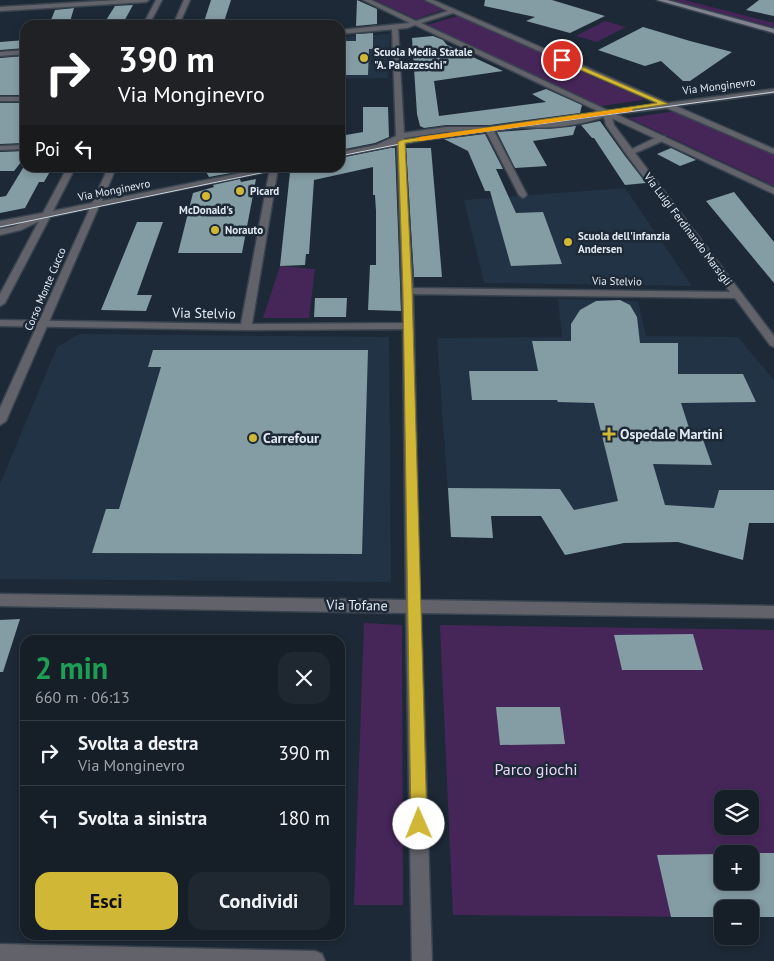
<!DOCTYPE html>
<html lang="it">
<meta charset="utf-8">
<style>
body{margin:0;font-family:"PT Sans",sans-serif;background:#1f2730;color:#f1f3f6;height:100vh;display:flex;flex-direction:column;font-size:19px;white-space:nowrap}
*{box-sizing:border-box;margin:0}
p{font-size:16px;color:#9ea2a8}
.icon{flex:none;width:28px;height:28px;fill:none;stroke:currentColor;stroke-width:2;stroke-linecap:round;stroke-linejoin:round}
.map{position:relative;flex:1;overflow:hidden}
.side{position:absolute;left:20px;top:635px;width:325px;height:305px;display:flex;flex-direction:column;background:#161f28;border-radius:15px;box-shadow:0 2px 8px #0003,0 0 0 1px #353d45}
.side>*{flex:none}
.hud{position:absolute;left:20px;top:20px;width:325px;height:152px;border-radius:15px;box-shadow:0 2px 8px #0003,0 0 0 1px #353d45;background:#202124;color:#fff;overflow:hidden}
.tools{position:absolute;left:714px;top:790px;display:grid;gap:10px}
.tools a{display:grid;place-items:center;width:45px;height:45px;border-radius:10px;background:#161f28;box-shadow:0 2px 8px #0003,0 0 0 1px #353d45;font-size:25px}
.pin{position:absolute;display:grid;place-items:center;width:42px;height:42px;color:#fff;margin:-21px;border:2px solid #fff;border-radius:50%;box-shadow:0 1px 5px #0007}
.me{position:absolute;width:55px;margin:-28px;rotate:359deg;stroke-linejoin:round;filter:drop-shadow(0 0 4px #0008)}
.turn{display:flex;align-items:center;gap:18px;height:105px;padding:0 15px;font-size:22px}
.turn .icon{width:65px;height:65px;stroke-width:2.5}
.turn b{display:block;font-size:35px;line-height:42px}
.then{display:flex;align-items:center;height:48px;padding:0 15px;background:#0003;gap:10px;font-size:19px}
.round{display:grid;place-items:center;flex:none;width:52px;height:52px;border-radius:15px;background:#1f2730}
.headline{display:flex;align-items:center;justify-content:space-between;height:85px;padding:0 15px}
h1{font-size:30px;font-weight:700;line-height:38px;color:#1e9e55}
.cta{display:flex;gap:10px;margin-top:auto;padding:10px 15px}
.cta a{flex:1;height:58px;border-radius:15px;background:#d1b736;color:#111;font-size:20px;font-weight:700;line-height:58px;text-align:center}
.cta a+a{background:#1f2730;color:#f1f3f6}
ul{padding:0;list-style:none}
li{display:flex;align-items:center;gap:15px;height:65px;padding:0 15px;border-top:1px solid #353d45}
li div{flex:1}
li b{display:block;font-size:19px}
li em{font-style:normal}
.map>svg:first-child{display:block}
.built{fill:#223345}
.green{fill:#462659;fill-rule:evenodd}
.building{fill:#849ca4}
.lines{fill:none;stroke-linecap:round;stroke-linejoin:round}
.minor-casing{stroke:#394450;stroke-width:3}
.tertiary-casing{stroke:#394450;stroke-width:3}
.secondary-casing{stroke:#394450;stroke-width:3}
.minor{fill:#61626a;fill-rule:evenodd}
.tertiary{fill:#61626a;fill-rule:evenodd}
.secondary{fill:#81828f;fill-rule:evenodd}
.tram{stroke:#ccd4de;stroke-width:1}
.route{fill:#d1b736;stroke:#887723}
.slow{fill:#f59e0b}
.poi-dot{fill:#d1b736;stroke:#1d2936;stroke-width:2}
.labels{text-anchor:middle;dominant-baseline:central;stroke-width:5;stroke-linejoin:round;paint-order:stroke}
.far-poi-label{font-size:11px;font-weight:bold;fill:#e2eaf3;stroke:#1d2936;text-anchor:start}
.far-street-label{font-size:11px;fill:#e2eaf3;stroke:#1d2936}
.street-label{font-size:14px;fill:#e2eaf3;stroke:#1d2936}
.poi-label{font-size:14px;font-weight:bold;fill:#e2eaf3;stroke:#1d2936;text-anchor:start}
.near-park-label{font-size:16px;fill:#ecd5fb;stroke:#1d2936}
</style>
<div class="map">
<svg width="774" height="961" viewBox="0 0 774 961">
<rect width="100%" height="100%" fill="#1d2936"/>
<g class="built">
<polygon points="390,34 388,78 340,79 340,37"/>
<polygon points="625,188 692,286 484,283 464,200"/>
<polygon points="558,299 638,301 646,336 738,337 774,380 774,523 749,523 743,560 678,542 624,543 565,555 541,516 491,516 493,538 451,537 437,338 562,337"/>
<polygon points="79,334 389,337 391,582 0,579 0,484 57,347"/>
</g>
<g class="green">
<polygon points="375,0 423,0 445,9 416,19"/>
<polygon points="669,0 684,0 774,23 774,27"/>
<polygon points="458,16 640,95 643,100 601,106 427,25"/>
<polygon points="605,21 626,27 597,42 576,36"/>
<polygon points="676,111 774,155 774,186 629,118"/>
<polygon points="280,266 315,269 309,318 263,318"/>
<polygon points="364,623 402,625 403,905 354,905"/>
<path d="M 440,625 L 774,630 L 774,917 L 750,917 L 750,909 L 722,909 L 722,917 L 453,915 ZM 722,799 L 750,799 L 750,826 L 722,826 ZM 722,854 L 750,854 L 750,881 L 722,881 Z"/>
</g>
<g class="building">
<polygon points="211,0 231,0 223,25 203,25"/>
<polygon points="357,0 377,9 377,24 356,26"/>
<polygon points="485,0 552,0 605,16 570,33 526,21 535,17 484,6"/>
<polygon points="759,0 774,0 774,16 746,10"/>
<polygon points="133,5 122,25 103,25 115,6"/>
<polygon points="74,8 69,25 49,25 55,10"/>
<polygon points="643,27 690,41 732,52 690,81 683,81 661,61 645,66 598,50"/>
<polygon points="373,33 373,49 369,49 368,75 340,75 340,41 356,41 356,34"/>
<polygon points="433,36 443,40 447,45 503,71 434,81 439,116 546,102 532,94 546,89 582,105 580,113 490,125 446,125 424,128 420,126 417,114 412,38"/>
<polygon points="25,40 25,48 0,50 0,42"/>
<polygon points="25,56 25,95 0,95 0,58"/>
<polygon points="0,103 25,103 25,143 0,144"/>
<polygon points="363,107 388,107 389,137 375,143 340,150 340,136 363,132"/>
<polygon points="600,121 625,156 646,183 625,185 594,138 592,138 581,125"/>
<polygon points="576,126 573,135 533,141 547,166 515,168 497,132"/>
<polygon points="485,134 503,169 496,169 516,213 543,212 562,264 511,266 490,191 485,191 468,151 444,139"/>
<polygon points="390,148 395,148 401,311 368,310 370,265 376,265 376,211 375,195 373,195 373,167 314,180 309,254 306,254 305,265 280,266 290,172 309,168 340,168 340,158"/>
<polygon points="406,148 431,148 442,277 414,277"/>
<polygon points="671,148 696,160 680,166 657,154"/>
<polygon points="25,151 25,157 14,171 0,171 0,152"/>
<polygon points="23,168 52,168 44,182 39,182 25,208 0,213 0,197 6,196"/>
<polygon points="204,168 233,168 236,172 209,177"/>
<polygon points="240,179 241,182 256,179 242,253 178,253 193,193 214,187 213,185"/>
<polygon points="734,192 774,242 774,283 706,201"/>
<polygon points="137,222 163,222 137,295 152,295 146,311 101,310"/>
<polygon points="315,298 347,298 346,317 314,317"/>
<polygon points="620,300 630,305 637,317 640,343 678,343 678,374 743,374 756,402 681,403 691,434 701,434 712,465 653,464 665,505 714,508 719,490 774,490 774,523 749,523 743,560 678,542 624,543 565,555 541,516 491,516 493,538 451,537 448,488 560,489 574,510 618,501 594,403 558,402 557,400 472,400 469,371 538,371 532,341 571,341 571,324 580,310 596,301"/>
<polygon points="153,350 368,350 362,554 92,553 106,509 119,509 161,367 148,367"/>
<polygon points="20,619 3,672 0,672 0,620"/>
<polygon points="693,634 703,670 622,670 614,635"/>
<polygon points="496,707 560,707 565,744 500,745"/>
<polygon points="750,853 774,853 774,917 750,917 750,909 722,909 722,917 671,917 657,855 722,854 722,881 750,881"/>
</g>
<g class="lines">
<g class="minor-casing">
<g id="minor">
<polygon points="118,0 149,0 146,2 0,11 0,7"/>
<path d="M 395,27 L 398,29 L 404,133 L 446,127 L 492,127 L 527,195 L 523,198 L 519,195 L 486,131 L 446,132 L 404,138 L 413,288 L 730,292 L 627,155 L 606,125 L 604,117 C 577,126 549,129 521,127 L 517,125 L 521,123 C 552,124 578,119 607,111 L 611,113 L 614,125 L 632,149 L 659,136 L 665,136 L 665,140 L 635,153 L 774,336 L 774,347 L 770,345 L 735,298 L 413,294 L 420,600 L 774,606 L 774,618 L 421,613 L 432,961 L 412,961 L 406,613 L 0,606 L 0,594 L 406,600 L 403,329 L 246,330 L 0,326 L 0,320 L 241,324 L 270,168 L 278,168 L 252,324 L 403,323 L 397,141 L 378,148 L 374,146 L 396,136 L 392,29 Z"/>
<rect x="0" y="97" width="25" height="4"/>
<polygon points="25,145 25,149 0,150 0,146"/>
<polygon points="45,212 49,215 48,217 21,230 0,235 0,229 15,226"/>
<polygon points="0,944 315,951 322,954 325,961 0,961"/>
</g>
</g>
<g class="tertiary-casing">
<g id="tertiary">
<polygon points="156,0 162,0 149,25 143,25"/>
<polygon points="184,0 190,0 179,25 173,25"/>
<path d="M 363,0 L 371,0 L 416,21 L 448,11 L 425,0 L 433,0 L 668,103 L 774,89 L 774,93 L 676,106 L 774,149 L 774,154 L 667,108 L 616,114 L 774,188 L 774,194 L 607,116 L 424,140 L 340,156 L 340,152 L 424,136 L 600,112 L 415,25 L 407,28 L 340,34 L 340,30 L 410,23 ZM 453,13 L 659,104 L 609,111 L 421,23 Z"/>
<polygon points="25,50 25,54 0,56 0,52"/>
<polygon points="67,168 75,168 53,211 92,203 108,168 116,168 102,201 266,168 280,168 276,170 99,206 6,421 0,425 0,408 90,208 50,217 5,303 0,306 0,294 40,219 0,227 0,221 43,213"/>
</g>
</g>
<g class="secondary-casing">
<polygon id="secondary" points="657,0 667,0 774,29 774,33"/>
</g>
<use href="#minor" class="minor"/>
<use href="#tertiary" class="tertiary"/>
<use href="#secondary" class="secondary"/>
<g class="tram">
<polyline points="340,156 415,141 774,92"/>
<polyline points="0,227 285,168"/>
</g>
</g>
<polygon class="route" points="562,58 668,104 405,143 412,291 427,824 424,830 419,832 413,830 411,824 403,291 398,142 402,140 657,103 560,61"/>
<polygon class="slow" points="630,108 633,110 632,111 420,141 416,139 420,137"/>
<g class="poi-dot">
<circle cx="364" cy="58" r="5"/>
<circle cx="240" cy="191" r="5"/>
<circle cx="206" cy="196" r="5"/>
<circle cx="215" cy="230" r="5"/>
<circle cx="568" cy="242" r="5"/>
<path d="M606.5 426.5h5v5h5v5h-5v5h-5v-5h-5v-5h5z"/>
<circle cx="253" cy="438" r="5"/>
</g>
<g class="labels">
<g class="far-poi-label">
<text x="374" y="52">Scuola Media Statale<tspan x="374" dy="13">"A. Palazzeschi"</tspan></text>
<text x="250" y="191">Picard</text>
<text x="206" y="210" text-anchor="middle">McDonald's</text>
<text x="225" y="230">Norauto</text>
<text x="578" y="236">Scuola dell'infanzia<tspan x="578" dy="13">Andersen</tspan></text>
</g>
<g class="far-street-label">
<text transform="translate(719 86) rotate(-7)">Via Monginevro</text>
<text transform="translate(114 190) rotate(-11)">Via Monginevro</text>
<text transform="translate(688 229) rotate(53)">Via Luigi Ferdinando Marsigli</text>
<text transform="translate(617 281) rotate(1)">Via Stelvio</text>
<text transform="translate(45 289) rotate(-67)">Corso Monte Cucco</text>
</g>
<g class="street-label">
<text transform="translate(204 313) rotate(1)">Via Stelvio</text>
<text transform="translate(357 605) rotate(1)">Via Tofane</text>
</g>
<g class="poi-label">
<text x="620" y="434">Ospedale Martini</text>
<text x="263" y="438">Carrefour</text>
</g>
<g class="near-park-label">
<text x="536" y="769">Parco giochi</text>
</g>
</g>
</svg>
<div class="tools">
<a><svg class="icon" aria-label="layers" viewBox="0 0 24 24"><path d="M12 4l9 5-9 5-9-5zM3 14l9 5 9-5"/></svg></a>
<a>+</a>
<a>−</a>
</div>
<div class="pin" style="left:562px;top:60px;background:#d93025"><svg class="icon" aria-label="arrive" viewBox="0 0 24 24"><path d="M6 21V4h12l-3 4 3 4H6"/></svg></div>
<svg class="me" style="left:419px;top:824px" viewBox="-20 -20 40 40"><circle r="19" fill="#fff"/><path d="M0-13L10 11 0 6-10 11z" fill="#d1b736"/></svg>
<div class="hud">
<div class="turn"><svg class="icon" aria-label="right" viewBox="0 0 24 24"><path d="M7 20v-9h11M14 6l5 5-5 5"/></svg><div><b>390 m</b>Via Monginevro</div></div>
<div class="then">Poi<svg class="icon" aria-label="left" viewBox="0 0 24 24"><path d="M17 20v-9H6M10 6l-5 5 5 5"/></svg></div>
</div>
<section class="side">
<div class="headline"><div><h1>2 min</h1><p>660 m · 06:13</p></div><a class="round"><svg class="icon" aria-label="close" viewBox="0 0 24 24"><path d="M6 6l12 12M18 6L6 18"/></svg></a></div>
<ul>
<li><svg class="icon" aria-label="right" viewBox="0 0 24 24"><path d="M7 20v-9h11M14 6l5 5-5 5"/></svg><div><b>Svolta a destra</b><p>Via Monginevro</p></div><em>390 m</em></li>
<li><svg class="icon" aria-label="left" viewBox="0 0 24 24"><path d="M17 20v-9H6M10 6l-5 5 5 5"/></svg><div><b>Svolta a sinistra</b></div><em>180 m</em></li>
</ul>
<div class="cta"><a>Esci</a><a>Condividi</a></div>
</section>
</div>
